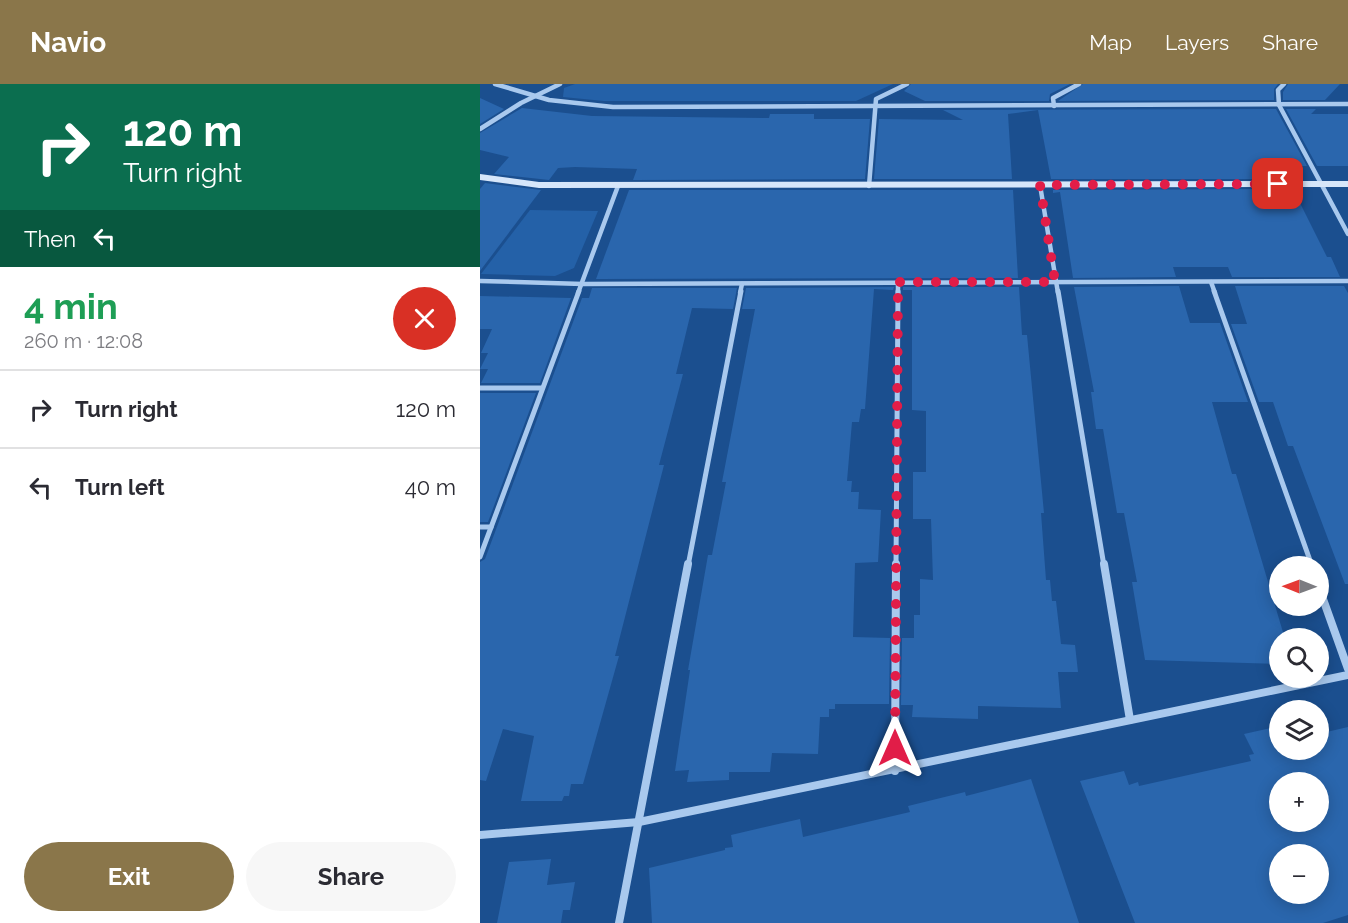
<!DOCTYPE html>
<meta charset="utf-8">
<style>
body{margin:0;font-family:Raleway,sans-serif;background:#f7f7f7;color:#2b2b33;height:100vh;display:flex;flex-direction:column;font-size:22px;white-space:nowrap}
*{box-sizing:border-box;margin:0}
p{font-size:20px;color:#7c7c81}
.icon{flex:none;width:33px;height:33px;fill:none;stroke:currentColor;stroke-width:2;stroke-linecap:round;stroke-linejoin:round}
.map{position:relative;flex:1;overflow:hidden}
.side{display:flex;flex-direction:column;background:#fff;width:480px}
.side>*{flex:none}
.top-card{background:#0b6e4f;color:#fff;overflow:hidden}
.needle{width:39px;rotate:271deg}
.fabs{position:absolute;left:789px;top:472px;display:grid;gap:12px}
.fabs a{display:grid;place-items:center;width:60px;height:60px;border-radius:50%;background:#fff;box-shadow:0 3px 15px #0003;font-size:30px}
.pin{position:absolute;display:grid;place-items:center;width:51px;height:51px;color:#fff;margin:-26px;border-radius:12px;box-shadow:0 3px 9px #0006}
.me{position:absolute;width:66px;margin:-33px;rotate:0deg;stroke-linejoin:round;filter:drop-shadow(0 0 4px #0008)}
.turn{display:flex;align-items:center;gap:21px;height:126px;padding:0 24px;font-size:27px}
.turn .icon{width:78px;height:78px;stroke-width:2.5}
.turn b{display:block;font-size:42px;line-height:51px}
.then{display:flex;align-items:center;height:57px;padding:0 24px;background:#0003;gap:12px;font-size:22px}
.round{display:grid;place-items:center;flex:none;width:63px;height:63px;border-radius:32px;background:#f7f7f7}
.headline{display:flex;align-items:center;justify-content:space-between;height:102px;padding:0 24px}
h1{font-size:36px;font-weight:700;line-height:45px;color:#1e9e55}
.action{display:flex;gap:12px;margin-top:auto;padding:12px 24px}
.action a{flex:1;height:69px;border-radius:36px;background:#8a764a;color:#fff;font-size:24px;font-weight:700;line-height:69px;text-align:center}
.action a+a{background:#f7f7f7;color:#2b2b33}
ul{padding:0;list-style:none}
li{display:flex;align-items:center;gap:18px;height:78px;padding:0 24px;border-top:2px solid #e1e1e2}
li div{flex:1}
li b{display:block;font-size:22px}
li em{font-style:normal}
header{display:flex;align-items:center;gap:36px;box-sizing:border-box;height:84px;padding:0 30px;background:#8a764a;color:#fff}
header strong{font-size:28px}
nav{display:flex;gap:33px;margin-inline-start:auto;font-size:21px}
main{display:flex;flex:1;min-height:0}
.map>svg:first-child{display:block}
.green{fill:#2461a8}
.building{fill:#2a66ad;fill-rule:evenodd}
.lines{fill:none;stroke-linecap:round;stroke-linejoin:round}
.street-far2{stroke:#a9c9ee;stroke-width:4.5}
.street-far1{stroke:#a9c9ee;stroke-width:5}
.street{stroke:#a9c9ee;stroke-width:8}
.secondary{fill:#d6e6fa;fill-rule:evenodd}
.route{stroke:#e11d48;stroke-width:10;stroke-dasharray:0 18}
</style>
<header>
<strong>Navio</strong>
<nav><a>Map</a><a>Layers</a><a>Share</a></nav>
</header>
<main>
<section class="side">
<div class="top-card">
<div class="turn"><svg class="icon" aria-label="right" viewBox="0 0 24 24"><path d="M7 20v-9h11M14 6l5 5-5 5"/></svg><div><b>120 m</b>Turn right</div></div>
<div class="then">Then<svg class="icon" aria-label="left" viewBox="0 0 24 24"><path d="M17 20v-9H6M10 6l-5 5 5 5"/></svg></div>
</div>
<div class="headline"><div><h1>4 min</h1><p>260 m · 12:08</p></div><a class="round" style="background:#d93025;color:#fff"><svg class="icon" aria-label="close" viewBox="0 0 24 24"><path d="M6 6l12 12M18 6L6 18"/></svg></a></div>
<ul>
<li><svg class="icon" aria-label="right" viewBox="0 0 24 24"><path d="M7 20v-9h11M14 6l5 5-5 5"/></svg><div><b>Turn right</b></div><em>120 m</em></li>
<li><svg class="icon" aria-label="left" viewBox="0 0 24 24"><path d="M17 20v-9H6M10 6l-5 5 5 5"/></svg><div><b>Turn left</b></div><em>40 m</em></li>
</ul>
<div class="action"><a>Exit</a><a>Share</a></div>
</section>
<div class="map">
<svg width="868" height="839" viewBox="0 0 868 839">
<rect width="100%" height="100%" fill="#1b4f8f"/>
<g class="green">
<polygon points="95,0 413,0 376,17 124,17 83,13 84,4"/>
<polygon points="50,126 118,127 94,184 75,192 1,190"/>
</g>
<g class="building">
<polygon points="431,0 590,0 570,10 569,17 445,17 424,7"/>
<polygon points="603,0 798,0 794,5 794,16 578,17"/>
<polygon points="808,0 860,0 845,16 803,16 803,8"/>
<polygon points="0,14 24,25 0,40"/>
<polygon points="42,24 112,32 289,34 290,30 334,30 334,35 390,35 385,95 153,96 157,85 95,83 78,84 69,96 14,90 29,73 0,66 0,49"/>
<polygon points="796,25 827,82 801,82 807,95 571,95 558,26 528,30 532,95 394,95 399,35 483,36 463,26"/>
<polygon points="806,25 836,25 831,30 868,30 868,82 837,82"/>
<polygon points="5,99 61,106 0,187 0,105"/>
<polygon points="813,105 847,173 851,173 860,193 752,193 748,183 693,183 696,193 593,194 580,108 573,109 573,106"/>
<polygon points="149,106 533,106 538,194 116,195"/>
<polygon points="699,202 710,239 740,239 768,318 732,318 752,390 756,390 805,555 800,555 800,580 665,576 652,498 657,498 644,429 637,429 623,345 616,345 611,308 614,308 594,203"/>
<polygon points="755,202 864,202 868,209 868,500 865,500 813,362 808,362 793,318 779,318 751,240 767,240"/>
<polygon points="414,203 413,206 394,205 385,325 381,325 379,338 372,338 367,397 372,397 371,408 379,408 378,425 401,426 398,478 375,479 373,553 410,554 409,620 355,620 355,625 349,625 349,633 340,633 338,670 292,669 290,688 249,688 249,696 207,698 209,686 195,687 210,586 208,586 228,471 232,471 246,398 242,398 275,225 262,225 266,204"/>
<polygon points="423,203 539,203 542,251 547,251 564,429 561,429 566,496 570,496 572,517 576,517 581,560 595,561 598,588 578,588 581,624 498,622 498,635 432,633 433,621 421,621 422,554 434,554 434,531 440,531 440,495 453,496 451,435 433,435 433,388 446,388 446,327 432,326 432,206 423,206"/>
<polygon points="112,204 257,204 253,225 212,224 196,290 203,290 179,381 184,381 135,572 139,572 103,700 91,700 89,712 84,712 82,717 41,717 54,652 23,645 6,697 0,696 0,478 5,475 102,214 109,214"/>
<polygon points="0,212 91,214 60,299 1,299 8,285 0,285 8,269 1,269 12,245 0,245"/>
<polygon points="0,309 56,309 8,438 0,438"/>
<path d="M 800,642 L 800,666 L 838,666 L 838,650 L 868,643 L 868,831 L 843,839 L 655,839 L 600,697 L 644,687 L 649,701 L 658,698 L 659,702 L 771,677 L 769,671 L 774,670 L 764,650 ZM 800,699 L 838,699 L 838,738 L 800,738 ZM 800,771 L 838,771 L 838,810 L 800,810 Z"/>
<polygon points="551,695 599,839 172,839 169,784 245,766 245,764 253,763 251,751 320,735 323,753 430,728 428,722 485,708 486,712"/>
<polygon points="71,775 67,801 95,798 90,826 83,826 81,839 17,839 29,778"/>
</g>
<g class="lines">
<g class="street-far2">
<polyline points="15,0 69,16 133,23 868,20"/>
<polyline points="804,0 798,6 799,21 868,150"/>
<polyline points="574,22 573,14 599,0"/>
<polyline points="0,45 41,19 80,0"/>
<polyline points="560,101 578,209"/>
<polyline points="389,102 396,15 427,0"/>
<polyline points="0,197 103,200 868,197"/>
<polyline points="731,198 735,209"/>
<polyline points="98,209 138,102"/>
<polyline points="260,209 262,200"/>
<polyline points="418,209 418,198"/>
</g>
<g class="street-far1">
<polyline points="578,207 624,482"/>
<polyline points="734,207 832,482"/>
<polyline points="0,304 61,304"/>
<polyline points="0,443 11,443"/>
<polyline points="0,473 99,207"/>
<polyline points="208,482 261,207"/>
<polyline points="416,482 418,207"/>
</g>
<g class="street">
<polyline points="624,480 650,636"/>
<polyline points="831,480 832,483"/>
<polyline points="838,501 868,585"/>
<polyline points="415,687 416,480"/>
<polyline points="0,751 159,738 868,591"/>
<polyline points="139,839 208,480"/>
</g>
<polygon class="secondary" points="0,90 59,98 868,97 868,103 59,104 0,96"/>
</g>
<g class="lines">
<polyline class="route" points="415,664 418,198 575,198 560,101 798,100"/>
</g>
</svg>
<div class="fabs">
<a><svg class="needle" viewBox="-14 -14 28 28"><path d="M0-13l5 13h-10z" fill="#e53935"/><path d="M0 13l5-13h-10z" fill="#7c7c81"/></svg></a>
<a><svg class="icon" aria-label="search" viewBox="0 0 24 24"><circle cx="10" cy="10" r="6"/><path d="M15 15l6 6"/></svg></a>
<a><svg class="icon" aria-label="layers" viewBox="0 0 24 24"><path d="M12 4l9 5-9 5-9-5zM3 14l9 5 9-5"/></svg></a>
<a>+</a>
<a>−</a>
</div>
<div class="pin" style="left:798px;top:100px;background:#d93025"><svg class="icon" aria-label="arrive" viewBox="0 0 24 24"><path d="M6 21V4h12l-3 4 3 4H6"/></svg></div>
<svg class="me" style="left:415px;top:664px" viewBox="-20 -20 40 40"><path d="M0-17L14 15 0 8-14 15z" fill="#e11d48" stroke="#fff" stroke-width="4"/></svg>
</div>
</main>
